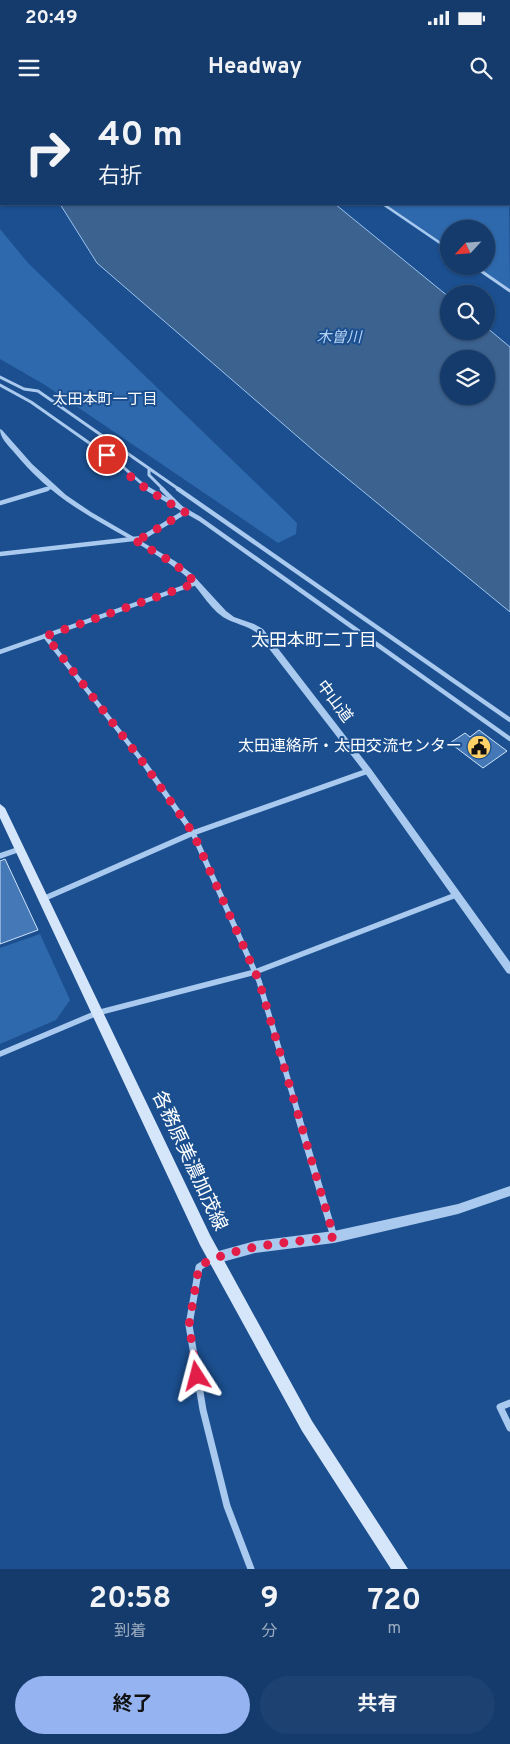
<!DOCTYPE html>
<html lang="ja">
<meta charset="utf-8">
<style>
body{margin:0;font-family:Overpass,"Noto Sans JP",sans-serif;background:#1d4271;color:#f1f3f6;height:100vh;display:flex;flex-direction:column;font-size:19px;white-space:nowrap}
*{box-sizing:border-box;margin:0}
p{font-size:16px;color:#9dadc1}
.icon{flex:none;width:28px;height:28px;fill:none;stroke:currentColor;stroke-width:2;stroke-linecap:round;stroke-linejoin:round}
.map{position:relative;height:1469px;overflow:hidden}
.details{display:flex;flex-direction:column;background:#143b6b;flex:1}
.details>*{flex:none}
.hud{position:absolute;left:0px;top:0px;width:510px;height:105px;box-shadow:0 1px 4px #0004,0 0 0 1px #33557e;background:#143b6b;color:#f1f3f6;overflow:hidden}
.needle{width:32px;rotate:244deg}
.controls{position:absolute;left:440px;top:120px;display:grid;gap:10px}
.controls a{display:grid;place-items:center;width:55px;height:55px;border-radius:50%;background:#143b6b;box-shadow:0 1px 4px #0004,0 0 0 1px #33557e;font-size:25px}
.pin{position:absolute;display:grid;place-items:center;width:42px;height:42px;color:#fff;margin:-21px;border:2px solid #fff;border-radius:50%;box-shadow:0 1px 5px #0007}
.me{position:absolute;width:55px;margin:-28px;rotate:351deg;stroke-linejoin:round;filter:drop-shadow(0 0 4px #0008)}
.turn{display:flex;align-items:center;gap:18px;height:105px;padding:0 15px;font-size:22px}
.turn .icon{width:65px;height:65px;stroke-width:2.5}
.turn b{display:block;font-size:35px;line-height:42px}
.eta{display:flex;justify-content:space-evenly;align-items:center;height:85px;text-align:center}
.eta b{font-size:30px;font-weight:700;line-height:35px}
.primary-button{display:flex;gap:10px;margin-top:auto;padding:10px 15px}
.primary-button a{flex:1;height:58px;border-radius:30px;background:#95b2f1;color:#111;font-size:20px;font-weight:700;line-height:58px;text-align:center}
.primary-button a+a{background:#1d4271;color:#f1f3f6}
.status{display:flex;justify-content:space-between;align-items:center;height:35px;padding:0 25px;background:#143b6b;direction:ltr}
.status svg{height:14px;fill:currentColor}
header{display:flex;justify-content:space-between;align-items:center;height:65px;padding:0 15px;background:#143b6b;font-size:22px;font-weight:700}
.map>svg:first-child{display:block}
.green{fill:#2e69ad}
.water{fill:#3c6290;stroke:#9cc4f0;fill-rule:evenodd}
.building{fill:#4478b7;stroke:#cfe3fa}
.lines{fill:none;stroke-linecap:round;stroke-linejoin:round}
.minor-far4{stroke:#a9c9ee;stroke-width:2.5}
.minor-far3{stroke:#a9c9ee;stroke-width:3}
.minor-far2{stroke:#a9c9ee;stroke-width:4.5}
.minor-far1{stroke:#a9c9ee;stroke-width:5.5}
.minor{stroke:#a9c9ee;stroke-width:7}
.tertiary{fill:#a9c9ee;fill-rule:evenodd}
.secondary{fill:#d6e6fa;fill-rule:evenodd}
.route{stroke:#e11d48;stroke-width:9;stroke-dasharray:0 16.2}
.labels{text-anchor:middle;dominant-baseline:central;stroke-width:4;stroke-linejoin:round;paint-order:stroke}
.far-water-label{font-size:15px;font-style:italic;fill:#b5d3f5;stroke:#1b4f8f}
.far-neighbourhood-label{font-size:15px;fill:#fff;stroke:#1b4f8f}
.street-label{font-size:16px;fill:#fff;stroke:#1b4f8f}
.poi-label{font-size:16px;fill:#fff;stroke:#1b4f8f;text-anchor:end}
.neighbourhood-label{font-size:18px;fill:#fff;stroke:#1b4f8f}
.near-street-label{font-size:19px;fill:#fff;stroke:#1b4f8f}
</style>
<div class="status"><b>20:49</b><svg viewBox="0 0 49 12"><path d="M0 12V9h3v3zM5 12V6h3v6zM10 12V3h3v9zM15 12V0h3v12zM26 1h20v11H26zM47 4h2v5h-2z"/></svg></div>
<header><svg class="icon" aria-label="menu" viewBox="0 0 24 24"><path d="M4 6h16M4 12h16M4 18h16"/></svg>Headway<svg class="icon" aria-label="search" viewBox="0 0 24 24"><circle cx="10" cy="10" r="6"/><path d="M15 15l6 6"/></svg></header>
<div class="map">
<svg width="510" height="1469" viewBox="0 0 510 1469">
<rect width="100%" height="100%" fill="#1b4f8f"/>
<g class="green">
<polygon points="509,89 510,192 471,166 486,166 486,129 449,129 449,151 380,104 509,104"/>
<polygon points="0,129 28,163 286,412 297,423 296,434 278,443 45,285 0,259"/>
<polygon points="40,834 70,900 56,920 0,944 0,848"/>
</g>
<g class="water">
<polygon points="0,0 213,0 215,1 1,1 1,42"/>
<path d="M 60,104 L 335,104 L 449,197 L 449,231 L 486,231 L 486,227 L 510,247 L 510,512 L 320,356 L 97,163 ZM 449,259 L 486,259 L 486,296 L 449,296 Z"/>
</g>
<g class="building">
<polygon points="479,630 507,651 483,668 450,643 465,633 470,637"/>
<polygon points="5,759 38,830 0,844 0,761"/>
</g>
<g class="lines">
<g class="minor-far4">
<polyline points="416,0 418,1"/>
<polyline points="495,1 497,0"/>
<polyline points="383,104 449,149"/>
<polyline points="474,166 483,172"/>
</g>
<g class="minor-far3">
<polyline points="481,171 510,191"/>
<polyline points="0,277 24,289 38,291 180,390"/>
<polyline points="0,285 31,302 122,366 149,390"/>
<polyline points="149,370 149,375 164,390"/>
<polyline points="43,390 53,387"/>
</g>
<g class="minor-far2">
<polyline points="148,389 200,419 510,639"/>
<polyline points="178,389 510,620"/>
<polyline points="0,403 47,389"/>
<polyline points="0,454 142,438 185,412 162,389"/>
<polyline points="45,536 147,667"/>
<polyline points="0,552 196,483"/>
</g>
<g class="minor-far1">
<polyline points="146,666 193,733 259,881 300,1020"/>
<polyline points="0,756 20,749"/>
<polyline points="43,799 193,733 368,671"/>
<polyline points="0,954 97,913 255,872 456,795"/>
</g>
<g class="minor">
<polyline points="299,1019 334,1137"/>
<polyline points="214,1158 199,1167 189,1225 203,1310 227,1406 251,1469"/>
<polyline points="510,1303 500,1307 510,1328"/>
</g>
<g class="tertiary">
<path d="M 0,329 L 2,330 L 32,364 L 66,395 L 91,412 L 175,461 L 192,474 L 226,511 L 234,517 L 254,524 L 263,529 L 371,669 L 510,862 L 510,874 L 507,873 L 365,673 L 257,533 C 247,525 234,524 223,517 C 206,505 198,485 182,473 C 149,447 110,430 75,407 C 52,392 31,373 13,351 C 7,344 0,338 0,329 Z"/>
<polygon points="510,1086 510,1096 458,1114 334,1143 255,1153 215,1164 211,1162 209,1158 211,1154 215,1152 255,1141 334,1131 458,1104"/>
</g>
<polygon class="secondary" points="0,704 5,708 210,1135 312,1321 408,1469 391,1469 302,1331 200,1145 0,718"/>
</g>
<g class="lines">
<path class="route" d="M 107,355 C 119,363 125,373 136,381 C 151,393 168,402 185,412 L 142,438 L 133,439 L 175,464 L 196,483 L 46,536 L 142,661 L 193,733 L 259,881 L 334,1137 C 289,1143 239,1144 199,1166 L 189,1225 L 197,1276"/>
</g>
<defs>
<g id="civic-disc" transform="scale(1.25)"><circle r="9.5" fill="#ffd166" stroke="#1b4f8f"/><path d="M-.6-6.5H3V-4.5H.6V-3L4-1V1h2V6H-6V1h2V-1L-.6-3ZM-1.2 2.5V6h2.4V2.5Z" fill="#111"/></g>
</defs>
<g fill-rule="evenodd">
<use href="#civic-disc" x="479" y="647"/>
</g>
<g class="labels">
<g class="far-water-label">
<text x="339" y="238">木曽川</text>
</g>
<g class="far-neighbourhood-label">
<text x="105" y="300">太田本町一丁目</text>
</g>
<g class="street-label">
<text transform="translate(334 602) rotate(53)">中山道</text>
</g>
<g class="poi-label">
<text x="462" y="647">太田連絡所・太田交流センター</text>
</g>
<g class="neighbourhood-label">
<text x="314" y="541">太田本町二丁目</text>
</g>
<g class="near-street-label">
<text transform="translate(189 1061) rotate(65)">各務原美濃加茂線</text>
</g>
</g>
</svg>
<div class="controls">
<a><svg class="needle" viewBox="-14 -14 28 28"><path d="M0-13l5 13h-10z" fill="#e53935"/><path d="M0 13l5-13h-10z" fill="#9dadc1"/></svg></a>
<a><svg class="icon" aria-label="search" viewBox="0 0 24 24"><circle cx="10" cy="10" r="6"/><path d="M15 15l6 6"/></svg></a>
<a><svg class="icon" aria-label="layers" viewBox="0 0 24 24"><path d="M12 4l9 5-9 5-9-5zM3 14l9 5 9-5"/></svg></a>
</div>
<div class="pin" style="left:107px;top:355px;background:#d93025"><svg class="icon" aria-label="arrive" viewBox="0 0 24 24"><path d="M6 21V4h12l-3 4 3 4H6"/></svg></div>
<svg class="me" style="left:197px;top:1276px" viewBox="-20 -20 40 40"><path d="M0-17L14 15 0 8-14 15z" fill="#e11d48" stroke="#fff" stroke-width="4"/></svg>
<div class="hud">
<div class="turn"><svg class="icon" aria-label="right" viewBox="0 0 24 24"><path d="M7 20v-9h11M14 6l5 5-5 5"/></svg><div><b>40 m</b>右折</div></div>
</div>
</div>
<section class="details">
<div class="eta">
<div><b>20:58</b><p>到着</p></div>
<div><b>9</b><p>分</p></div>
<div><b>720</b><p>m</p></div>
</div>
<div class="primary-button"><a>終了</a><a>共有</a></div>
</section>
